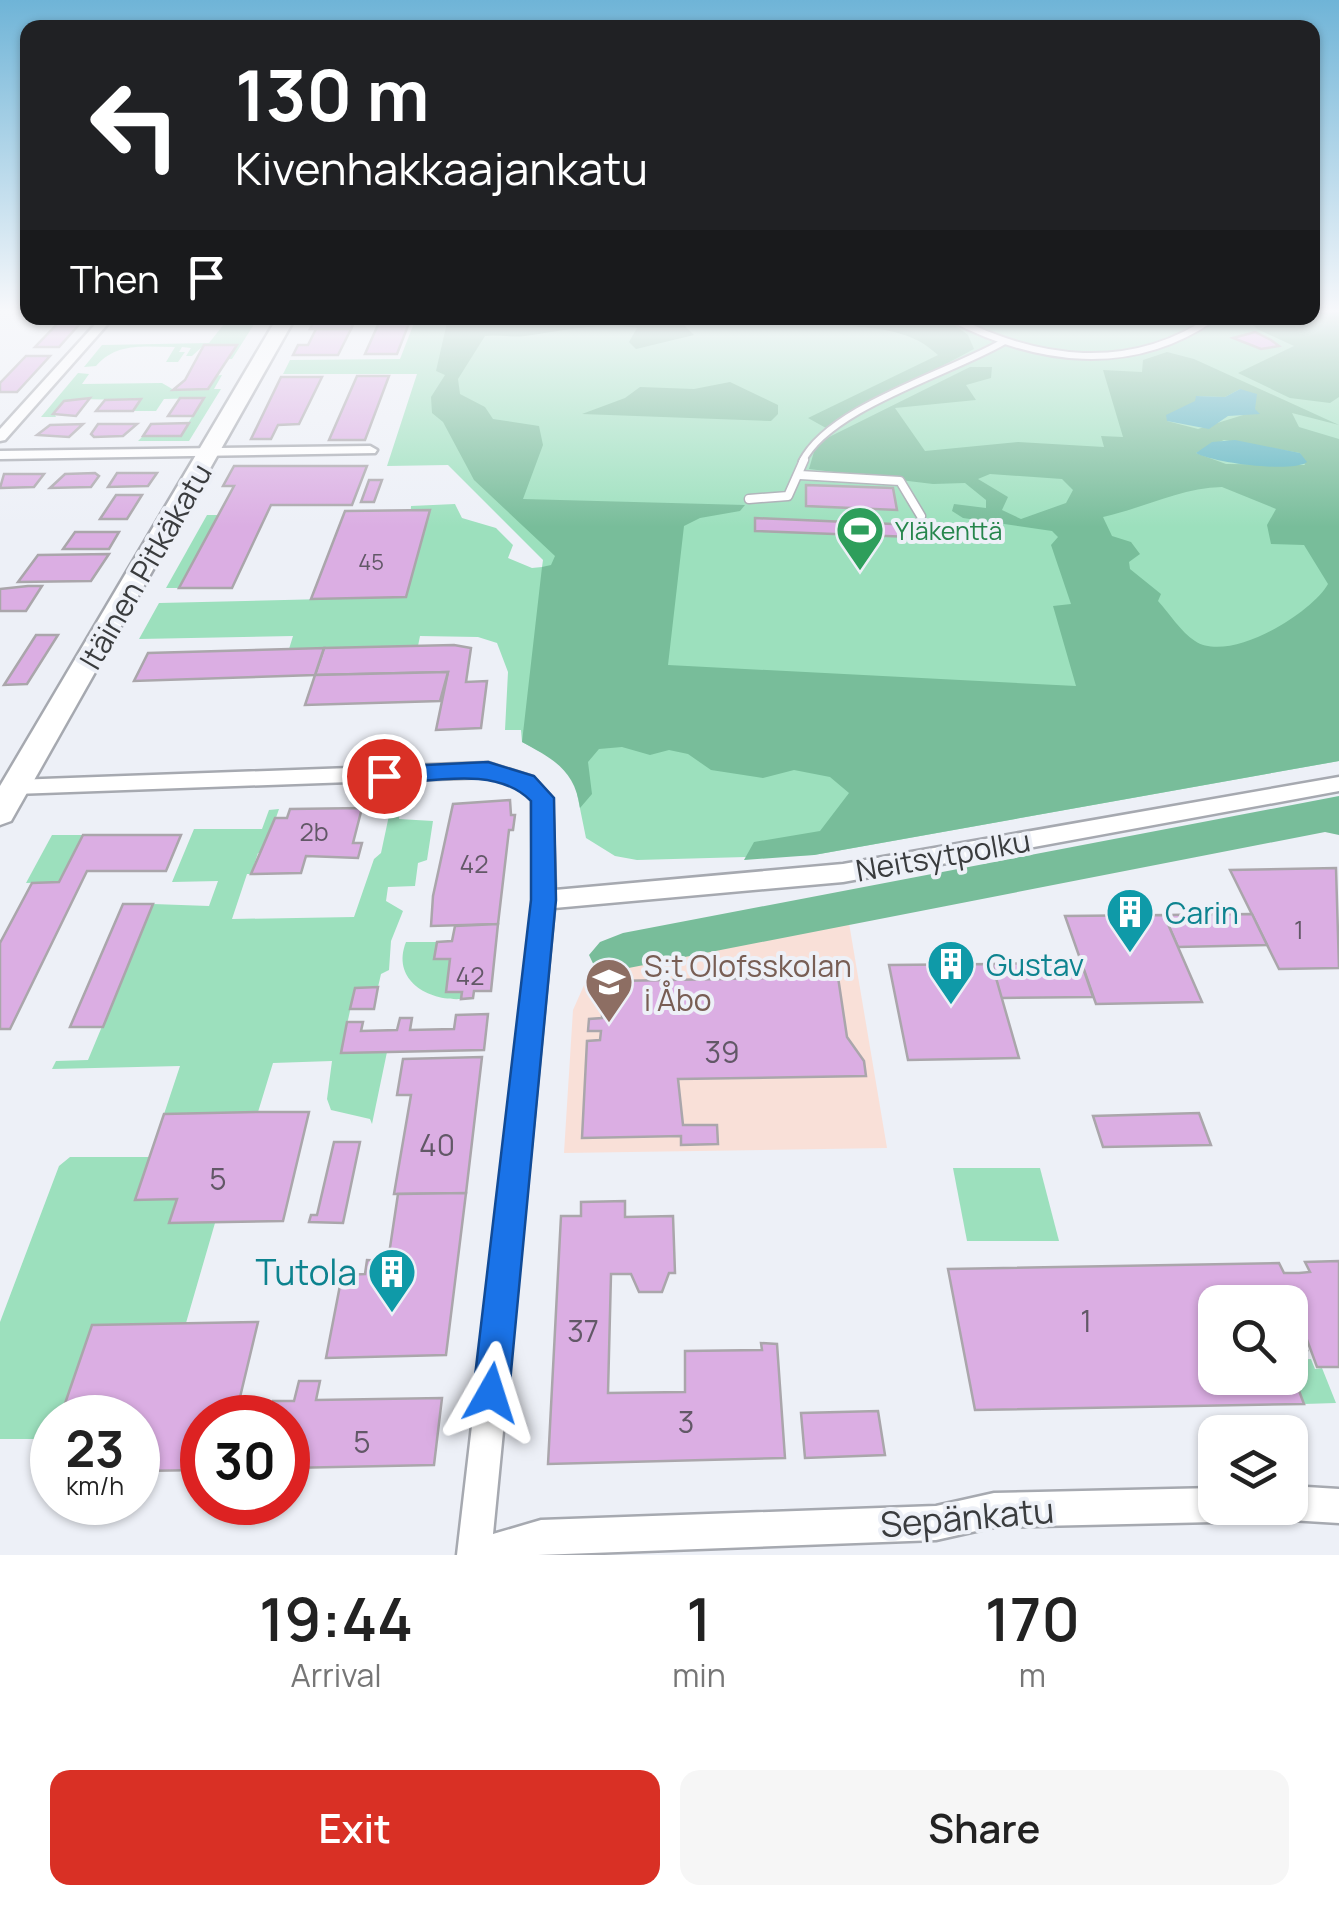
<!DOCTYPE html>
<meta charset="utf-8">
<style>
body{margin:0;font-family:Manrope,sans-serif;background:#f6f6f6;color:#222;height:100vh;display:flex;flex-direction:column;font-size:38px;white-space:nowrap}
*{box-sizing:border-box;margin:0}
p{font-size:32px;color:#767676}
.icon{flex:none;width:55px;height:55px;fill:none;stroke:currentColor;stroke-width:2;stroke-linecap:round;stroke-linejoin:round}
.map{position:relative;height:1555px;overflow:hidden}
.side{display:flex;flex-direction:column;background:#fff;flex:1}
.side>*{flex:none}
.top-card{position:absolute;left:20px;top:20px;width:1300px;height:305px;border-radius:20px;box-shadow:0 2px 8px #0004;background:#202124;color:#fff;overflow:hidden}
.buttons{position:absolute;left:1198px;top:1285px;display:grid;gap:20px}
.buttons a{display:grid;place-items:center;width:110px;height:110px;border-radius:20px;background:#fff;box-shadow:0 2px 8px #0004;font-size:50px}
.speed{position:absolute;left:30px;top:1395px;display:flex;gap:20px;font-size:50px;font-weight:700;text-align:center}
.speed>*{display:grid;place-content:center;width:130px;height:130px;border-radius:50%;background:#fff;box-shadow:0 2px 8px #0004;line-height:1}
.speed small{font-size:25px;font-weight:400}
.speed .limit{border:15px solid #d22;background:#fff;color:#111}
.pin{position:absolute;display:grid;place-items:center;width:85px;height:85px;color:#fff;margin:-42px;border:5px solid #fff;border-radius:50%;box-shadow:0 2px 10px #0007}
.me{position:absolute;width:110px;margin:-55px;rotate:6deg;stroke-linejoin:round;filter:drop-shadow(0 0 8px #0008)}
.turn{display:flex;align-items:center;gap:35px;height:210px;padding:0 50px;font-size:45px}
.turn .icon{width:130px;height:130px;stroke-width:2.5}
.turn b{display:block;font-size:70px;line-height:85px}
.then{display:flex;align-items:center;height:95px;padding:0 50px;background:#0003;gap:20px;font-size:38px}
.eta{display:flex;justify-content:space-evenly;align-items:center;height:170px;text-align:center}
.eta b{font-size:60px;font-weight:600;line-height:70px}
.action{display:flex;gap:20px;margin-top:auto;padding:20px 50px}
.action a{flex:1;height:115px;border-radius:20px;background:#d93025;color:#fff;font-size:40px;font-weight:600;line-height:115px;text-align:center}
.action a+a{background:#f6f6f6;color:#222}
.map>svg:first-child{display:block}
.education{fill:#f9e0d8}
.green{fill:#9ce0bd}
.forest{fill:#78bd9a;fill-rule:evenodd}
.water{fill:#59b3be}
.building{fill:#dbaee3;stroke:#aaa6ab;stroke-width:2.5}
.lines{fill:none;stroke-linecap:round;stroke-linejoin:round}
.service-far1-casing{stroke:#a6a9b0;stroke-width:10}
.service-casing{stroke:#a6a9b0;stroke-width:11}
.minor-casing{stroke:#a6a9b0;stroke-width:5}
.secondary-casing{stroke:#a6a9b0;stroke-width:5}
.service-far1{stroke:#fff;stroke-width:6}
.service{stroke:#fff;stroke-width:8}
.minor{fill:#fff;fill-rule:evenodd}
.secondary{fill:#fff;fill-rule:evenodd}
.route{fill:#1a73e8;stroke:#114b97;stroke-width:2.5}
.labels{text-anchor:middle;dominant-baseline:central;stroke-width:8;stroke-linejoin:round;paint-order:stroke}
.far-number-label{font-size:22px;fill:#625867}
.far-leisure-label{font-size:25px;fill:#27864d;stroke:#edf0f7;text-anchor:start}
.number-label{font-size:25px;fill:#625867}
.street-label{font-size:30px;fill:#3a3c3e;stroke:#edf0f7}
.culture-label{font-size:30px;fill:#0d838f;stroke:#edf0f7;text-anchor:start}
.education-label{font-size:30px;fill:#785e54;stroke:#edf0f7;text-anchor:start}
.near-number-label{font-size:30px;fill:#625867}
.near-culture-label{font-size:35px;fill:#0d838f;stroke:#edf0f7;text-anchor:end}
.near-street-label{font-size:35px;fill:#3a3c3e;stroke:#edf0f7}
</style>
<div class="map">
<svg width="1339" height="1555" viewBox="0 0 1339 1555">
<rect width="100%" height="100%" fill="#edf0f7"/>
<polygon class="education" points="849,923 887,1148 564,1153 573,1010 585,983 614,968"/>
<g class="green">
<polygon points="1313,309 1339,309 1339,761 814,855 637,860 615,856 586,838 574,779 558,761 522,742 521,730 505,730 508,672 497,643 478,637 420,636 418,646 289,649 293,636 139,639 159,603 406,597 411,506 455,504 462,518 496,528 513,545 508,558 532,568 542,567 543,560 448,465 387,466 417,374 283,374 290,360 400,359 416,318 1312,318"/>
<path d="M 223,318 L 258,318 L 232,359 L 225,359 L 236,345 L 204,345 L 192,356 L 186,356 L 191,348 L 182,347 L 179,352 L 185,352 L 178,362 L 166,362 L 175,347 C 144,347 117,342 96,366 L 84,367 L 102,345 L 209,343 L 224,324 L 219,323 Z"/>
<polygon points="78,373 89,374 82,384 162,383 174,390 207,389 213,376 222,375 214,389 221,389 189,441 138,441 143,436 181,435 203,398 164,399 156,411 133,411 140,400 70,399 54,413 56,417 41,417"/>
<polygon points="207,515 218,515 179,588 166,588"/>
<polygon points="401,805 399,819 433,821 427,860 418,863 415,886 388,887 386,901 403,911 391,941 389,970 381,974 378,987 355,988 341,1052 387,1052 372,1124 370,1119 331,1110 327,1099 332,1061 273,1063 258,1112 164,1114 180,1066 52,1069 56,1061 88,1060 153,904 209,906 218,881 172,882 194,829 262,829 269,810 279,809 264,853 258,853 251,874 247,874 232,919 354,917 374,859 381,853 391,806"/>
<polygon points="52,835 83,835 59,882 26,883"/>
<path d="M 406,942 L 437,942 L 435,959 L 450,959 L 446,992 L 462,992 L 461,999 C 428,1001 391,980 406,942 Z"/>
<polygon points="70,1157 150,1157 135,1199 177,1199 170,1223 215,1223 186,1323 92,1326 60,1417 52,1418 52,1439 0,1439 0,1322 59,1166"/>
<polygon points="953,1168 1040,1168 1059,1241 967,1241"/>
<polygon points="1311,1359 1315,1369 1322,1368 1336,1403 1304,1404 1290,1360"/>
</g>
<g class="forest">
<polygon points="1313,309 1339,310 1339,397 1330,403 1290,398 1238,373 1294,346 1257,329 1246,318 1312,318"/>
<path d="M 448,318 L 684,318 L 684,325 L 694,335 L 636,349 L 629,342 L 637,328 C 599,322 561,331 525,336 C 512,338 498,334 485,336 L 458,379 L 460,394 L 485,407 L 493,419 L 539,426 L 543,445 L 523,499 L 745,505 L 740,511 L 700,518 L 684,526 L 668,665 L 1076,686 L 1053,606 L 1071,604 L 1051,545 L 1058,537 L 1052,531 L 963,518 L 952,511 L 954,504 L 986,508 L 986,500 L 965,483 L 933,484 L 809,469 L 815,448 L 827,438 L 970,367 L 992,367 L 991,378 L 966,385 L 976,400 L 895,408 L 925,451 L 1018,442 L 1104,447 L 1101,436 L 1123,437 L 1103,370 L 1142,372 L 1143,360 L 1167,352 L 1194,359 L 1339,425 L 1292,413 L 1299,427 L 1339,439 L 1339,761 L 814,855 L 744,860 L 754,842 L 820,831 L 849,793 L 830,777 L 794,770 L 763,778 L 711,770 L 688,754 L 669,750 L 650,755 L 622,747 L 599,749 L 588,762 L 592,794 L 580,808 C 575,770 553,759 522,742 L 542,567 L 551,565 L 555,556 L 474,480 L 443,422 L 432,413 L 431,397 L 445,375 L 436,371 ZM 1240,389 L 1256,411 L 1198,429 L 1167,421 L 1196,401 L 1196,396 L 1225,397 ZM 1224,440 L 1300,453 L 1305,465 L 1226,464 L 1196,453 ZM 990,474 L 1062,479 L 1073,490 L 1066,503 L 1021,519 L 1002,510 L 1008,497 L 978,479 ZM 1222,487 L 1276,509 L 1267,525 L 1271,544 L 1304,545 L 1328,584 C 1311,614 1229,664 1195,641 C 1181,632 1169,613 1158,601 L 1161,594 L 1130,569 L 1129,562 L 1140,554 L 1131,542 L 1112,536 L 1103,517 C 1144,508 1180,488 1222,487 Z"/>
<path d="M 797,318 L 945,318 L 968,335 L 974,349 L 826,428 L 808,418 L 938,355 C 900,318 842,332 797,318 Z"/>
<polygon points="730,382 778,405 778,414 771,421 582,414 625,398 640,387 694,389"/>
<polygon points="1339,796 1339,835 1325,832 598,974 589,955 600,942 623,933"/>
</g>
<g class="water">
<polygon points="1240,389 1257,394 1255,409 1260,414 1228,416 1209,429 1167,421 1166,415 1195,401 1196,396 1225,397"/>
<path d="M 1235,440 L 1300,453 L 1307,462 C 1292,473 1214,463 1196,453 L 1212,442 Z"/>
</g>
<g class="building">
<polygon points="63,318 85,318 59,347 35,347"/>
<polygon points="135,318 223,318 219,323 130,324"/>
<polygon points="316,318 356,318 351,329 310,329"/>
<polygon points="381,318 411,318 397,354 365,354"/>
<polygon points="316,329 351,329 338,355 293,355 298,345 308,345"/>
<polygon points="1255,332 1271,340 1279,346 1261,349 1233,338"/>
<polygon points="204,345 237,345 208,389 173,390 185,380"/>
<polygon points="26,356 50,356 17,392 0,392 0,383"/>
<polygon points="357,376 389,376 365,440 329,440"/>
<polygon points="281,377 322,377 299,424 278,425 271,439 251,439"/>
<polygon points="90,398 76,416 53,414 64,401"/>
<polygon points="180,398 204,398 193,416 168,416"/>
<polygon points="141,399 133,411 96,411 105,400"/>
<polygon points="189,423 181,436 143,436 151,424"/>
<polygon points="83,424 69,437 37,435 50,425"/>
<polygon points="98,424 137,424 123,436 94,437 91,434"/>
<polygon points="234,466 367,466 352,505 271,505 232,588 179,588 234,486 223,486"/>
<polygon points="95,473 99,476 91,487 50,488 65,474"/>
<polygon points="117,473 157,473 148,486 108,487"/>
<polygon points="4,474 44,474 34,487 0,488"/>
<polygon points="369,480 382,480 374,502 361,502"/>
<polygon points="806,485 893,488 897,510 806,506"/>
<polygon points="116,495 142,495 127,519 100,519"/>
<polygon points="430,510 406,597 311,599 345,511"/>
<polygon points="755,518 961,527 964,539 755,531"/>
<polygon points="75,532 119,532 109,549 63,549"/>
<polygon points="109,554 91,581 18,582 38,555"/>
<polygon points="28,586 42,586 26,611 0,611 0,589"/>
<polygon points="36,635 58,635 27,684 4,685"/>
<polygon points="454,645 471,648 466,682 487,681 481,728 436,730 448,672 315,675 324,648"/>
<polygon points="324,648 315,675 134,681 148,653"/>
<polygon points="448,672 440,701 305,705 315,675"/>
<polygon points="510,800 511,815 515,815 513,830 509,830 498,924 431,926 433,896 453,804"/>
<polygon points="362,808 353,843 362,843 358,858 306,856 301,873 251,874 275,818 287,818 290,809"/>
<polygon points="83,835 181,835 166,871 87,871 10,1029 0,1029 0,943 32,883 59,882"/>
<polygon points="1336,868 1339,968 1279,969 1230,870"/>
<polygon points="123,904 153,904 103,1027 70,1027"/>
<polygon points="1252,914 1267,945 1178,947 1164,915"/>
<polygon points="1164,915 1202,1002 1096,1004 1065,916"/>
<polygon points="498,924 491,991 474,991 473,998 461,999 462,992 446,992 450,959 434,959 437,942 452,941 455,926"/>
<polygon points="1081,962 1093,997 1001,998 992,964"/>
<polygon points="992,964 1019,1058 908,1060 889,965"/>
<polygon points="838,977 847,1037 864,1061 866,1076 678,1079 683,1125 717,1125 718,1144 681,1145 681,1136 582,1138 587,1041 600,1040 601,1031 588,1031 589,1019 602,1018 602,1001 615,1001 615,981"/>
<polygon points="378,987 374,1009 350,1009 355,988"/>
<polygon points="488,1014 484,1050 341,1053 347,1022 363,1022 361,1031 397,1030 400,1018 412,1018 410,1030 454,1029 456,1015"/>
<polygon points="482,1057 466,1193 394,1194 411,1095 397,1095 403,1059"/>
<polygon points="258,1112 309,1112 283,1221 169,1223 177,1199 135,1200 164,1114"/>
<polygon points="1199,1113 1211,1145 1103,1147 1093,1116"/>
<polygon points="334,1142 360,1142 343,1223 309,1222 311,1215 317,1215"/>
<polygon points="466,1193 446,1355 326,1358 342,1275 365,1274 367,1260 388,1261 398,1194"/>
<polygon points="625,1201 625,1217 673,1216 675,1273 669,1273 662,1292 639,1292 631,1274 611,1274 608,1393 685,1392 685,1351 762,1350 761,1343 777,1344 785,1458 548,1464 561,1216 581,1216 581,1202"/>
<polygon points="1339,1261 1339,1367 1317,1367 1306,1337 1302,1337 1307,1350 1292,1350 1290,1302 1215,1302 1215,1378 1290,1378 1290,1367 1304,1404 975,1410 948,1269 1279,1263 1284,1273 1299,1273 1310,1272 1305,1262"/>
<polygon points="258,1322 235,1418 202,1418 202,1470 138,1471 138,1418 60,1418 92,1325"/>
<polygon points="299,1381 320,1381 316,1400 442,1398 434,1465 288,1468 288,1418 270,1418 273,1401 294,1401"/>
<polygon points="878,1411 885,1455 805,1458 801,1413"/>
</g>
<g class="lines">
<g class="service-far1-casing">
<g id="service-far1">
<path d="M 951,318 C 1037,362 1130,375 1213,318"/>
<path d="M 802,462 C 829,407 950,373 1003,342"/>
</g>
</g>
<g class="service-casing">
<g id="service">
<polyline points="800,475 900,481 921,516"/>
<polyline points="749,499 788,496 804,460"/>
</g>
</g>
<g class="minor-casing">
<g id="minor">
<polygon points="101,318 113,318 5,440 0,441 0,429"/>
<polygon points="370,446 377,450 375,453 0,459 0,451"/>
<polygon points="488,763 533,777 552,798 555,890 843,864 1339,777 1339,791 843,882 554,908 493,1534 541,1520 936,1506 994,1493 1215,1488 1215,1508 1231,1508 1227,1517 1215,1522 994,1527 936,1540 538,1555 457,1555 533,900 532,800 519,787 488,777 15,794 5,787 15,780"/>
<polygon points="1290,1486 1339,1489 1339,1523 1290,1520 1278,1515 1275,1508 1290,1508"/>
</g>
</g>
<g class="secondary-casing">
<polygon id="secondary" points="277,318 295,318 11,821 0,825 0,786"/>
</g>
<use href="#service-far1" class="service-far1"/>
<use href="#service" class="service"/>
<use href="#minor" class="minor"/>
<use href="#secondary" class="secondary"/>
</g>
<linearGradient id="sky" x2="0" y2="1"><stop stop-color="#6fb4d7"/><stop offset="0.59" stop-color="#f7f8fb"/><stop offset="1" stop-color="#f7f8fb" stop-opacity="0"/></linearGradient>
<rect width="1339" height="527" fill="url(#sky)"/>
<path class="route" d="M 488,762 L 534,776 L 554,798 L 556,900 L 509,1393 L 504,1406 L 491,1411 L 478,1406 L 473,1393 L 531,900 L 531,801 C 496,765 431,782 384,784 L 373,776 L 384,767 Z"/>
<defs>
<g id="stadium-pin" transform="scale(2.5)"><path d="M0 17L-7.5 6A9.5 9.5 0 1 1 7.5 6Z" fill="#2e9e5b" stroke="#edf0f7"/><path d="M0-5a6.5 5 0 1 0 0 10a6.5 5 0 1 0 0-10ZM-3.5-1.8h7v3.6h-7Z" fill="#fff"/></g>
<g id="building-pin" transform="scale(2.5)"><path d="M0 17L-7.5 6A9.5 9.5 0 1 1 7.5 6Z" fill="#0f9aa8" stroke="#edf0f7"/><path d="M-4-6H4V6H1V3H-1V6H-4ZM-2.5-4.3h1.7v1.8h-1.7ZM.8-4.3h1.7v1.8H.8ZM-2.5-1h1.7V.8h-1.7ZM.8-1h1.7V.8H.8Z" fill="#fff"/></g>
<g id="school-pin" transform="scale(2.5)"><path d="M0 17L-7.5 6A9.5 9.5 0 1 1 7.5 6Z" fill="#8d6e63" stroke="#edf0f7"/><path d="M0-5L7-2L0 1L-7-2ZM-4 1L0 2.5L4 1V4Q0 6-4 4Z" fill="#fff"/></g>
</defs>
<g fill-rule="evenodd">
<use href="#stadium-pin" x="860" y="530"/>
<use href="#building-pin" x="1130" y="912"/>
<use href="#building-pin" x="951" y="964"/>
<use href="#school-pin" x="609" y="982"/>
<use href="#building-pin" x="392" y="1272"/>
</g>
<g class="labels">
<g class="far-number-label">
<text x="371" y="562">45</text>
</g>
<g class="far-leisure-label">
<text x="895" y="530">Yläkenttä</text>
</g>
<g class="number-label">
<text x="314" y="831">2b</text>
<text x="474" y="863">42</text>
<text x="1299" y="929">1</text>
<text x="470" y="975">42</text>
</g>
<g class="street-label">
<text transform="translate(145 566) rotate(-60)">Itäinen Pitkäkatu</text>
<text transform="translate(943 855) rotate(-10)">Neitsytpolku</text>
</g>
<g class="culture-label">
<text x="1165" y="912">Carin</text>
<text x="986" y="964">Gustav</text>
</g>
<g class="education-label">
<text x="644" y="965">S:t Olofsskolan<tspan x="644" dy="34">i Åbo</tspan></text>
</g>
<g class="near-number-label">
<text x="722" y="1051">39</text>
<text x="437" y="1144">40</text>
<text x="218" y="1178">5</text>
<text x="1086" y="1320">1</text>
<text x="583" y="1330">37</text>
<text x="686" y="1421">3</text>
<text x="362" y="1441">5</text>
</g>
<g class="near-culture-label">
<text x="357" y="1272">Tutola</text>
</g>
<g class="near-street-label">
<text transform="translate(967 1517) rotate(-5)">Sepänkatu</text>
</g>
</g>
</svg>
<div class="buttons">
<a><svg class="icon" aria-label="search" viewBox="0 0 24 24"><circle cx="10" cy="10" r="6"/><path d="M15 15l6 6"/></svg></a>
<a><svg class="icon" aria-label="layers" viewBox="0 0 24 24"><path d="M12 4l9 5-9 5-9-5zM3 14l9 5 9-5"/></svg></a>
</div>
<div class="speed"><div>23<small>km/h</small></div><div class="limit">30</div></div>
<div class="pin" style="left:384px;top:776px;background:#d93025"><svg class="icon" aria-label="arrive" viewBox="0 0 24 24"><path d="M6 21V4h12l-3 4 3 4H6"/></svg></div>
<svg class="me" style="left:491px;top:1393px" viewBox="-20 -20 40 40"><path d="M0-17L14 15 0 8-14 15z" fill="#1a73e8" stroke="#fff" stroke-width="4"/></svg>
<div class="top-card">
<div class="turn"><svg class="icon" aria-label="left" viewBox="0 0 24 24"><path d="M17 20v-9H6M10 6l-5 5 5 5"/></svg><div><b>130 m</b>Kivenhakkaajankatu</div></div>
<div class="then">Then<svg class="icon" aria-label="arrive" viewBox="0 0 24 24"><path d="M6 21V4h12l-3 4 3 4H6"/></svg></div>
</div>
</div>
<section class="side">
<div class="eta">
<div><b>19:44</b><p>Arrival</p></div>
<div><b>1</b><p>min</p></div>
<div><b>170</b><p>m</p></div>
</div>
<div class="action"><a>Exit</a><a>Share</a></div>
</section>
